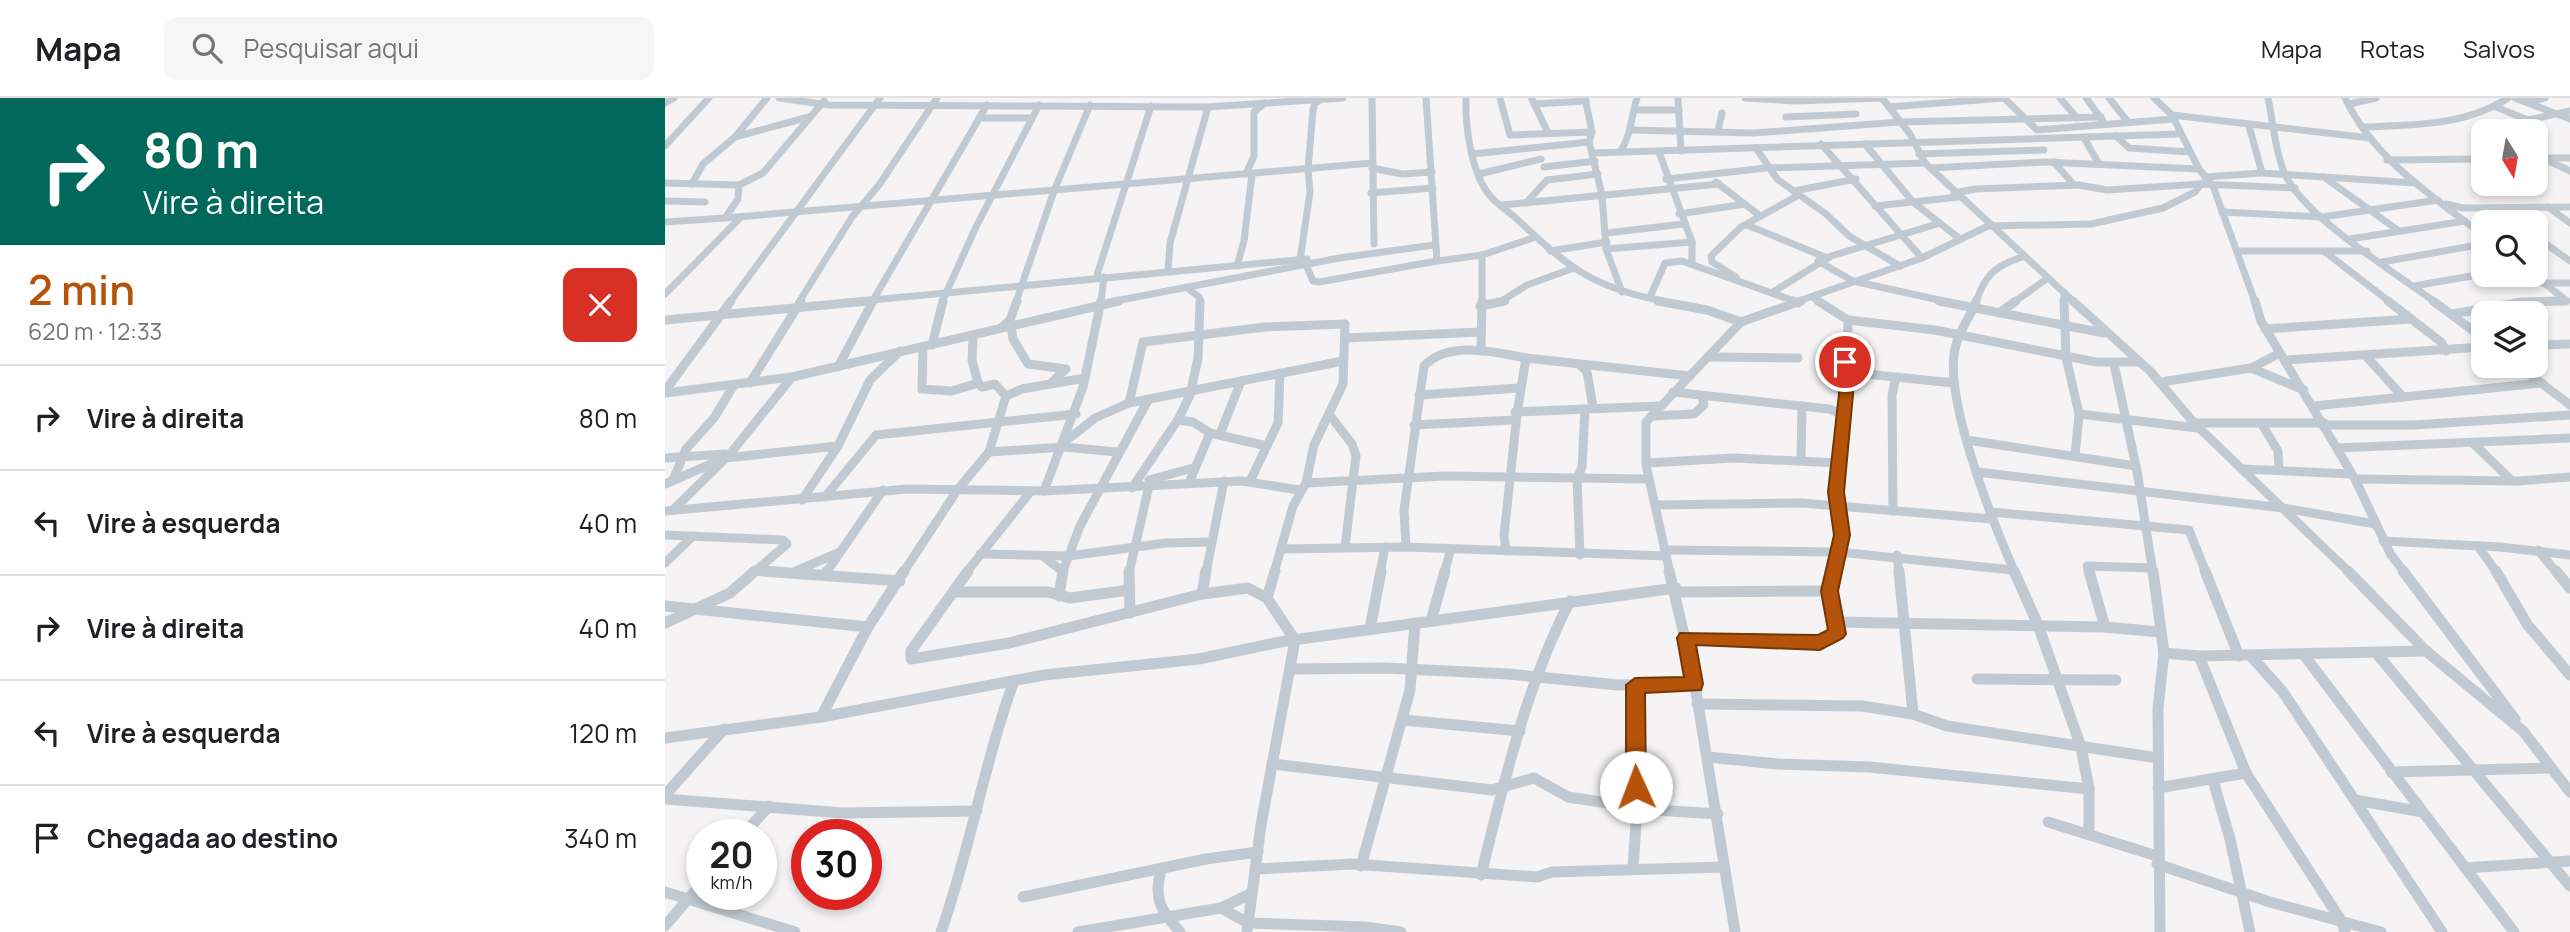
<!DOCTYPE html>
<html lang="pt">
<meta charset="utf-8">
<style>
body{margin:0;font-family:Manrope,sans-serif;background:#f6f6f6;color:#202124;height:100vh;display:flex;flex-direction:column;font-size:26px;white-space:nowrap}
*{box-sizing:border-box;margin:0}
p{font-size:23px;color:#757577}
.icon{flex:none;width:38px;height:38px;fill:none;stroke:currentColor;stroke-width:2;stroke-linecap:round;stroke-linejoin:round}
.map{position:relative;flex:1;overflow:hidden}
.details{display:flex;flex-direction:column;background:#fff;width:665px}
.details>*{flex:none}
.guide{background:#00695c;color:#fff;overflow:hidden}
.needle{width:46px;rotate:169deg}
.tools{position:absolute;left:1806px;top:21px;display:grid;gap:14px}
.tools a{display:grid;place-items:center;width:77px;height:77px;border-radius:14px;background:#fff;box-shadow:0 4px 10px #0003;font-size:35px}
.speed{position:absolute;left:21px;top:721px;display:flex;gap:14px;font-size:35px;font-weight:700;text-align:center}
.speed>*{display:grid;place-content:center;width:91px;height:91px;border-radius:50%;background:#fff;box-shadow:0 4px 10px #0003;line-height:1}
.speed small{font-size:18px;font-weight:400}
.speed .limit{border:10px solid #d22;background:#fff;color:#111}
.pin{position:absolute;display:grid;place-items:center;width:60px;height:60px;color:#fff;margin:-30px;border:4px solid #fff;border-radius:50%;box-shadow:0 2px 7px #0007}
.me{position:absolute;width:77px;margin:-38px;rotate:358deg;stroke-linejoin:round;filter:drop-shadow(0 0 5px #0008)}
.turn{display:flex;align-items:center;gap:24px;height:147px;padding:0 28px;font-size:32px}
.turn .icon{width:91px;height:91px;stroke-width:2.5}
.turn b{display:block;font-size:49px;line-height:60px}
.round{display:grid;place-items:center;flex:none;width:74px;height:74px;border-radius:14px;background:#f6f6f6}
.headline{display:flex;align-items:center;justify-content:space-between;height:119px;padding:0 28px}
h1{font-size:42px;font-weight:600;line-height:52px;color:#b45309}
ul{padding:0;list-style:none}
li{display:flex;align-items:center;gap:21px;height:105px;padding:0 28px;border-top:2px solid #e0e0e0}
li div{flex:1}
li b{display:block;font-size:26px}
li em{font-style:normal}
header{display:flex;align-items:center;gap:42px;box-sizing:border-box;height:98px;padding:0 35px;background:#fff;border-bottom:2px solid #e0e0e0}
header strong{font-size:33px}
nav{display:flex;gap:38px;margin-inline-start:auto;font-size:24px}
.search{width:490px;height:63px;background:#f6f6f6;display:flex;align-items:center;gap:18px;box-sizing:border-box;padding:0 24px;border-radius:14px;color:#757577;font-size:26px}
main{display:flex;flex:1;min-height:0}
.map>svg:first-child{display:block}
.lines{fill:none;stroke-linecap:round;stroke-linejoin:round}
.street-far2{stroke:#c1cad2;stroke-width:7}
.street-far1{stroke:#c1cad2;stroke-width:9}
.street{stroke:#c1cad2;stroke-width:11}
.route{fill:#b45309;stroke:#753606;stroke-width:2}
</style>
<header>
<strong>Mapa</strong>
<div class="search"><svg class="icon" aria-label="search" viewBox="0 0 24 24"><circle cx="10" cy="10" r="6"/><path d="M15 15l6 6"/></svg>Pesquisar aqui</div>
<nav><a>Mapa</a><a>Rotas</a><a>Salvos</a></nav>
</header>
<main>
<section class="details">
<div class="guide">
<div class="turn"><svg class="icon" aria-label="right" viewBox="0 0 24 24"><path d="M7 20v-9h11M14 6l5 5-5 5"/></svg><div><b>80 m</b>Vire à direita</div></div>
</div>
<div class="headline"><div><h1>2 min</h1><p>620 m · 12:33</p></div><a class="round" style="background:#d93025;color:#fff"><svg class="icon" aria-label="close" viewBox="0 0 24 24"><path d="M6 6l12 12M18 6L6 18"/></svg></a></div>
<ul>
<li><svg class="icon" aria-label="right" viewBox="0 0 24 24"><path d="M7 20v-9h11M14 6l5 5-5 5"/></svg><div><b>Vire à direita</b></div><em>80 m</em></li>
<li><svg class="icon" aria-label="left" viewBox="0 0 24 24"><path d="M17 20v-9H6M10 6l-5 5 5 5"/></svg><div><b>Vire à esquerda</b></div><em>40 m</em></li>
<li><svg class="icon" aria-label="right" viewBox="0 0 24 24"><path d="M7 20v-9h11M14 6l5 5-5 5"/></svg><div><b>Vire à direita</b></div><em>40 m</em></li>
<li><svg class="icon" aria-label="left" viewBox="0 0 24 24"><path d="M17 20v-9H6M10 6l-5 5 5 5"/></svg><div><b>Vire à esquerda</b></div><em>120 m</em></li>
<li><svg class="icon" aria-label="arrive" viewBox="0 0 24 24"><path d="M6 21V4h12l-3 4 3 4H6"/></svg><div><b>Chegada ao destino</b></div><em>340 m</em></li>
</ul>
</section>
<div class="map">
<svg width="1905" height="834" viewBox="0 0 1905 834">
<rect width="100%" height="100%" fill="#f5f3f3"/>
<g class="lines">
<g class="street-far2">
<polyline points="114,0 164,7 543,9 678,0"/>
<polyline points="707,0 709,146"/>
<polyline points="761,0 772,163 817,157 868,140"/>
<path d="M 801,0 C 800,28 806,71 822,94 C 830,106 844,113 854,123 C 906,172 931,191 1003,204"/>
<polyline points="835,0 845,37 927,34"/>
<polyline points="920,0 927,34 924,44 937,97 941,151 957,194"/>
<polyline points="1013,0 1016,53"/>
<polyline points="1080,0 1130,3 1217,0"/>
<polyline points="1217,0 1245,36 1260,65 1409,204"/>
<polyline points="1339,0 1372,32 1508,21"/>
<polyline points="1395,0 1412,20"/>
<polyline points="1421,0 1438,23"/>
<polyline points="1444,0 1463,24"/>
<polyline points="1489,0 1507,17 1534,71 1548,88 1590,204"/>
<path d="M 1603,0 C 1608,24 1610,52 1619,74 C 1637,118 1731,175 1770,204"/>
<path d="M 1680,0 C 1709,61 1766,97 1818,137"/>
<polyline points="1850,0 1905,21"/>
<polyline points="867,1 883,35"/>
<polyline points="1861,4 1880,0"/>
<polyline points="0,5 9,0"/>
<polyline points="869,6 921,3"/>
<polyline points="1684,6 1711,0"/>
<polyline points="1224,9 1339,0"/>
<polyline points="1831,9 1863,22"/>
<polyline points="970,12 1014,12"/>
<polyline points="1507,17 1705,40"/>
<polyline points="1121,19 1191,16"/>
<polyline points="314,20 367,20"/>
<polyline points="1845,26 1905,13"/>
<polyline points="1584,28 1597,75"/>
<path d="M 1698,29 C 1748,27 1800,28 1843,0"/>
<polyline points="966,32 1089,35 1235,24 1436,19"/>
<polyline points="1053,33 1057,15"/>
<polyline points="1451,38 1464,50 1525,54"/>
<polyline points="70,39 144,19"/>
<polyline points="1419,40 1434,66"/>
<polyline points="1156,46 1257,160"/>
<polyline points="1200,46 1248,104 1295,141"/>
<polyline points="0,48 44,0"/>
<polyline points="1091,50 1112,81 1161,116 1184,138 1235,168"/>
<path d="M 955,54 C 966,38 966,19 972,0"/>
<polyline points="994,54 1027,144 1027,165"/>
<polyline points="928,55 1514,36"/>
<polyline points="807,56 924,44"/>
<polyline points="1254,56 1379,52"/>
<polyline points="1871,60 1905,60"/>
<polyline points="1880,61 1905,73"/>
<polyline points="1722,62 1818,61"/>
<polyline points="1389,64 1409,87"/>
<polyline points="879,69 930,63"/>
<polyline points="707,70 737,76 767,74"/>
<polyline points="1265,70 1380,64 1534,71"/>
<polyline points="581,76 589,58 589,14 600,5"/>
<polyline points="814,76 876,61"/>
<polyline points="1540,79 1597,75 1750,85"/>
<polyline points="1659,79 1734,133"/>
<polyline points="1001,81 1102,70 1260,65"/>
<polyline points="1051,84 1094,117"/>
<polyline points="0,85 74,87 73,101 60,120 707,65"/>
<polyline points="27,86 38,66 70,39 102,0"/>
<polyline points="74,87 98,75 159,3"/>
<polyline points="1129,93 1191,81"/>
<polyline points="706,95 768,90"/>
<polyline points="1289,95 1310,91 1414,87 1442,92 1536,86 1630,90"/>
<polyline points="0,103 40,104"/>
<polyline points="861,105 882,82 933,76"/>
<polyline points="1781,106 1798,110 1905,109"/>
<polyline points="837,107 1054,86"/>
<polyline points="1210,108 1294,99"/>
<polyline points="1883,109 1905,125"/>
<polyline points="1831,110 1851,124"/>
<polyline points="1557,114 1657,119 1773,102"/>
<polyline points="1014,116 1080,106"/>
<polyline points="0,124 60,120"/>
<polyline points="1082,127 1160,159"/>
<polyline points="942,135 1018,126"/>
<polyline points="1871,139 1905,163"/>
<polyline points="1685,141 1800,123"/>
<polyline points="941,151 1027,144"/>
<polyline points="885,153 942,144"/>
<polyline points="1574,153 1702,153"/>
<polyline points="1660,154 1725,204"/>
<polyline points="635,162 645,94 643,71 648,12 650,5 657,1"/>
<polyline points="1153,163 1188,183 1283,204"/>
<polyline points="1717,164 1818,146"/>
<polyline points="641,167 648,183 654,184 772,163"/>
<polyline points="572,168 579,143 587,76"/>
<polyline points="503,173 505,145 543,9"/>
<polyline points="1869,177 1902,203"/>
<polyline points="1071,179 1047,164 1046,158 1076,129 1134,97"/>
<polyline points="431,180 486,8"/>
<polyline points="1878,185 1905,185"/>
<polyline points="1749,188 1818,176"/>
<polyline points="521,189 534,199 536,204"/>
<polyline points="1108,194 1166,158 1272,126"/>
<polyline points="1399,194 1399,204"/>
<polyline points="0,196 76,119"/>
<polyline points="985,199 1000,165 1017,163 1132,204"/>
<polyline points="1147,199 1156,204"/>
<polyline points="65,204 215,0"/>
<polyline points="134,204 187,119 214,87 272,0"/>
<polyline points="185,204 642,161"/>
<polyline points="207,204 322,7"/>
<polyline points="277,204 311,129 374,7"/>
<polyline points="351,204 389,93 425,7"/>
<polyline points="436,204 439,179"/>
<polyline points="445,204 674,160 769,147"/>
<polyline points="817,204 817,157"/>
<polyline points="835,204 862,187 909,170"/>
<polyline points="1131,204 1257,160 1323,128 1426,126 1498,110 1530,94 1536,86"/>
<path d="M 1311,204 C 1320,177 1330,168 1357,159"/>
<polyline points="1349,204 1383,180"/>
<polyline points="1854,204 1901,203"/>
</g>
<g class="street-far1">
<polyline points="993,203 1042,212 1076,224"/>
<polyline points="1128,203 1133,205"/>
<polyline points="1153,203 1183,222 1270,232 1431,264 1474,264"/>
<polyline points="1274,203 1439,235"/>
<path d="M 1311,203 C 1306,218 1295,231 1291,247 C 1276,296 1329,427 1350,475"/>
<polyline points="1399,203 1401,259 1414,316 1410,358"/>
<polyline points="1408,203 1486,274 1529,325 1685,475"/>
<polyline points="1590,203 1596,223 1690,381 1726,457 1740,475"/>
<polyline points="1723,203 1776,244 1781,253"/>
<polyline points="1768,203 1818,240"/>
<polyline points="815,208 840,203"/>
<polyline points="1334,215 1351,203"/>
<polyline points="1787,216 1857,204 1901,203"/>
<polyline points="0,222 203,203"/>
<polyline points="346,228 348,241 363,266 401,271 385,286"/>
<polyline points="336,230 345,222 352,203"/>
<polyline points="1600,231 1746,221"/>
<polyline points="308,239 307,262 313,285"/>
<polyline points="681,240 816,234"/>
<polyline points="267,247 278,203"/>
<polyline points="1871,247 1905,246"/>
<polyline points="258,249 257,291 287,293 313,285 317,289 330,286 341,298"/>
<polyline points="816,253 817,203"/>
<polyline points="1700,257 1738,299"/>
<polyline points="1045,259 1133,260"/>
<polyline points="861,260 1025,278"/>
<polyline points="1620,262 1818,249"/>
<polyline points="1449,266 1472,373 1488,475"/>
<polyline points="915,267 922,274 928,309"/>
<polyline points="1854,268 1905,307"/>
<polyline points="173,269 208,203"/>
<polyline points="1586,270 1639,292"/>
<polyline points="1181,274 1289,285"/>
<polyline points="1496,284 1586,270 1615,255"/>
<polyline points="85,285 136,203"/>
<polyline points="0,293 66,203"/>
<polyline points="1008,294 1164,311 1179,317"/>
<polyline points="0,295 127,279 454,203"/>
<polyline points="754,297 854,290"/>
<polyline points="464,305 478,244 600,229 680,226 678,286 649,347 641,385 628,408 609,475"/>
<polyline points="1649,308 1877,285"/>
<polyline points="850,314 995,308"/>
<polyline points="664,316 687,346 691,358 680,449"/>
<polyline points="1414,316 1533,330"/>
<polyline points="986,318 1029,316 1039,307 1037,298"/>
<polyline points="513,322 528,324 545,335 524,385"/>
<polyline points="1529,325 1659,325"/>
<polyline points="1596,325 1613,353 1614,372"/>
<polyline points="749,327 849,322"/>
<polyline points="1660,327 1749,327 1905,317"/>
<polyline points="545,335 602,348"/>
<polyline points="555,336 576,283"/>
<polyline points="402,342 430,320 464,305 678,263"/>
<polyline points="1302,342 1471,368"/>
<polyline points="1808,345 1847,383"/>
<polyline points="1673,350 1905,340"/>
<polyline points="324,354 399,349 452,354"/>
<polyline points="0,360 60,356"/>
<polyline points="1136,362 1137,308"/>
<polyline points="982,365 1069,360 1173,365"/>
<polyline points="1578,371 1687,376"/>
<polyline points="1312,374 1618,410 1710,426"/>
<polyline points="1690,381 1853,383 1905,379"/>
<polyline points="8,382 21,351 49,320 69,287"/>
<polyline points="484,382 528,370"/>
<polyline points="585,383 613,325 615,275"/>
<polyline points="641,385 780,378 984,381"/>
<polyline points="0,386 60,360 173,348"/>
<polyline points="467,390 514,320 525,297 533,260 535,203"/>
<polyline points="379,393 418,289 436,203"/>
<polyline points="160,399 211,337 411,316"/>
<polyline points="137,402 173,348 205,282 235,253"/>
<polyline points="990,407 1137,405 1327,421"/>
<polyline points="8,412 65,356 127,279"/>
<polyline points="0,413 242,391 379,393 577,383 634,392"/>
<polyline points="1228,413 1227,297 1231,279"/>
<polyline points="1325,414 1524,432 1541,475"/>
<polyline points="0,437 118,442 122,446 88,475"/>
<polyline points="1718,443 1835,449 1905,457"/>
<polyline points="1813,448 1832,475"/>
<path d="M 741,449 L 739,412 L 759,268 C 783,242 830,254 861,260 L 852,316 L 839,437 L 841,453"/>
<polyline points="617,451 741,449 1001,458"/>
<polyline points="1000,452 1174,454 1347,472"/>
<polyline points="1873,452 1892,475"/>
<polyline points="315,456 403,458 501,445 545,444"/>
<polyline points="915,457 912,381 917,369 920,311"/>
<polyline points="1232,457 1234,475"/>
<polyline points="379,459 397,473"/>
<polyline points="0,465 28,438"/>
<polyline points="92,473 122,475"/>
<polyline points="131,473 175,454"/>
<polyline points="161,475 218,392"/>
<polyline points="238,475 293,391 324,354 341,298 357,291 420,280"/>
<polyline points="301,475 366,393"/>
<polyline points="397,475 415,428 482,304"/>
<polyline points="464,475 484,388"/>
<polyline points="541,475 559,383"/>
<polyline points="715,475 720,449"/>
<polyline points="779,475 786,451"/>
<polyline points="1005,475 981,367 981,324 1076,224 1136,203"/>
<polyline points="1169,475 1177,437 1171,394 1181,296 1183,222"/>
<polyline points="1424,475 1422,468 1487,470"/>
</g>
<g class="street">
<polyline points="97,473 235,483"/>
<polyline points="303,473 246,553 246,561 344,545 537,496 583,490 602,500 630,542 596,727 582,834"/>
<polyline points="464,473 465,515"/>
<polyline points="1004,473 1028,575 1070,834"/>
<polyline points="1234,473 1248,616"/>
<polyline points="1349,473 1373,527 1416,649 1424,691 1424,736"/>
<polyline points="1424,473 1440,529"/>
<polyline points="1488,473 1499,555"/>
<polyline points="1540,473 1574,558"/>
<polyline points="1683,473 1761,553 1858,633 1905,694"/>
<polyline points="1738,473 1850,621"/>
<polyline points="1831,473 1862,526 1905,577"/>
<polyline points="1891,473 1905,490"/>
<polyline points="160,477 162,473"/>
<polyline points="290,494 383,494 405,500 464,492"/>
<polyline points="1010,494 1165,493"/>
<polyline points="537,496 541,473"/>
<polyline points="394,498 398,473"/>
<polyline points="602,500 610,473"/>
<polyline points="0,508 203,529"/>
<polyline points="766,523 780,473"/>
<polyline points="1171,524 1440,529 1494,534"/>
<polyline points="0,525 65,495 90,473"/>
<polyline points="705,531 716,473"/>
<polyline points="1021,540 1163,543 1172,536 1165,493 1169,473"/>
<polyline points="1712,556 1905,788"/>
<polyline points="1585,557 1618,594 1777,834"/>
<polyline points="1639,557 1849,834"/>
<polyline points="1534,558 1581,675 1677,824 1680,834"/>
<polyline points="626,571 721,570 843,576 953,587 1029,586"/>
<polyline points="1312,581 1451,582"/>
<polyline points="1032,606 1197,608 1248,616 1282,628 1493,660"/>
<polyline points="156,619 203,529 239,473"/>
<polyline points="738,622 855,633"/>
<polyline points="0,640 156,619 379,577 534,561 620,543 1011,490"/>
<polyline points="1043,659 1113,666 1204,669 1424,691"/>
<polyline points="607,666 827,692 869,680 903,699 990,712 1053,716"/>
<polyline points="1726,674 1884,670"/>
<polyline points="1548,682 1565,741 1585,834"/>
<polyline points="1493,690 1581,675"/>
<polyline points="0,697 59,631"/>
<polyline points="0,701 178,715 312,713"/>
<polyline points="1690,702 1758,714"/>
<polyline points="1383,724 1492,758"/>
<polyline points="78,737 104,708"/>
<polyline points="1492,766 1605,804 1716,834"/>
<polyline points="696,768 745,592 750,525"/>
<polyline points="1800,770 1905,763"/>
<polyline points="590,771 688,766 872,779 887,774 1059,769"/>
<polyline points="968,771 972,709 970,587"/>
<path d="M 496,772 C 488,801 496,813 515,834"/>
<path d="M 816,777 C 839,684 861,588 905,503"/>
<polyline points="0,794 130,834"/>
<polyline points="358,799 541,761 593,754"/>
<polyline points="556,810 583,825 700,829 736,834"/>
<polyline points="0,828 37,785"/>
<path d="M 276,834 C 305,752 319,665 349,583"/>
<polyline points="413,834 556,810 587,795"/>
<polyline points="1495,834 1493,610 1499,555 1534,558 1761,553"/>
</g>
</g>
<polygon class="route" points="1180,260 1187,264 1188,296 1179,394 1185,437 1173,493 1181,536 1178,540 1155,552 1031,547 1038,586 1036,592 980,595 981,689 979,695 971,698 964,695 961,689 961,587 970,580 1019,579 1012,540 1015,535 1153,537 1163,532 1156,493 1169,437 1163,394 1174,296 1173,264"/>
</svg>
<div class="tools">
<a><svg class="needle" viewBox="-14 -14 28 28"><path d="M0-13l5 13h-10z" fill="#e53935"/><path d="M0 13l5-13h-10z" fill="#757577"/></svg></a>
<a><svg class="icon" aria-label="search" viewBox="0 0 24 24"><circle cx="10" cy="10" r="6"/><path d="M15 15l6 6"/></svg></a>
<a><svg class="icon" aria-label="layers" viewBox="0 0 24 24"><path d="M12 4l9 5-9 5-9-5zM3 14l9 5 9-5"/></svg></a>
</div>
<div class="speed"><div>20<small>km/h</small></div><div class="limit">30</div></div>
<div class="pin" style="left:1180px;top:264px;background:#d93025"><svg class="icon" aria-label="arrive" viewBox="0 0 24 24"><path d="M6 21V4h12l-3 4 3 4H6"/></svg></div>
<svg class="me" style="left:971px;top:689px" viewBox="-20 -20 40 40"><circle r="19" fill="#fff"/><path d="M0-13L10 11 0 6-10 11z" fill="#b45309"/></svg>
</div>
</main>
